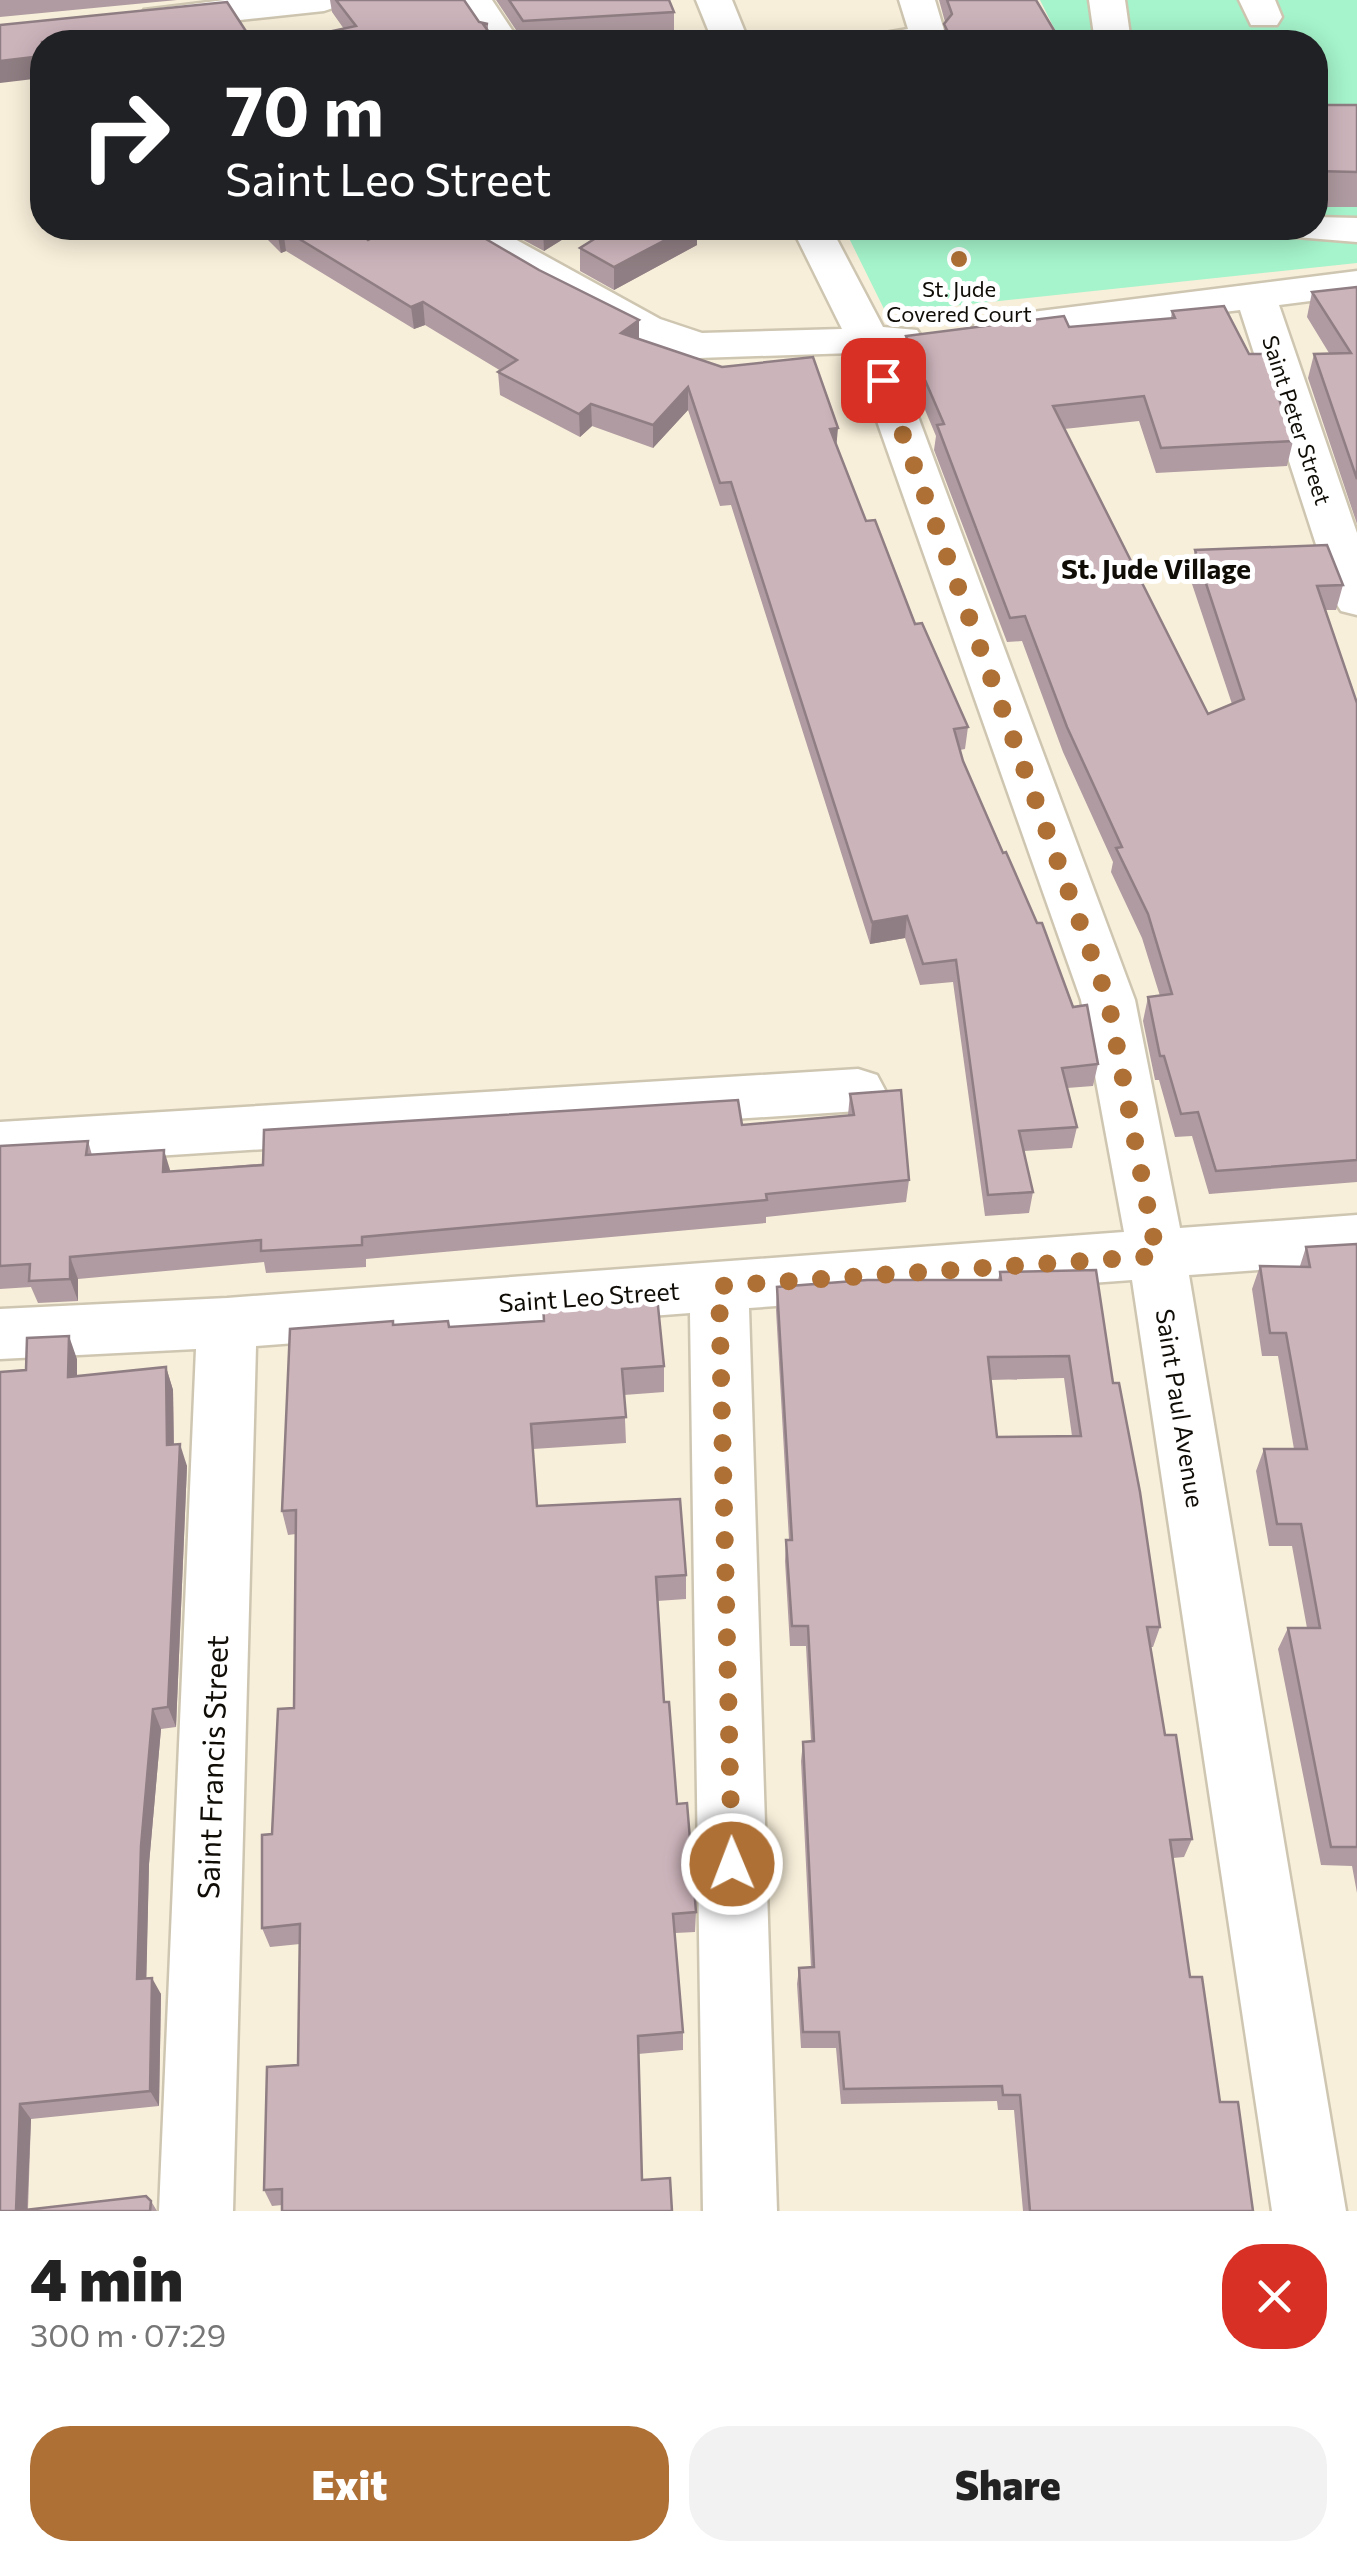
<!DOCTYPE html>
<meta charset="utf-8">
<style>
body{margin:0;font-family:Commissioner,sans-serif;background:#f2f2f2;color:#222;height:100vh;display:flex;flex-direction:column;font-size:38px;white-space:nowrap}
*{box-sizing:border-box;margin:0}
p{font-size:32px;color:#767676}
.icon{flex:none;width:55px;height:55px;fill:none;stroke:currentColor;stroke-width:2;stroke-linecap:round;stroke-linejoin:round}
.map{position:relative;height:2211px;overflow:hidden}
.panel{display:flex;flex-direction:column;background:#fff;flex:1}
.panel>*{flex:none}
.guide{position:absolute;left:30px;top:30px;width:1298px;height:210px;border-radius:40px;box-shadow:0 5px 25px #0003;background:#202124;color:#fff;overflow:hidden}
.pin{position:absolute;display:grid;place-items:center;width:85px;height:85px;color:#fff;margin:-42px;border-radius:20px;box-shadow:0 5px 15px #0006}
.me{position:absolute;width:110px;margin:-55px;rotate:359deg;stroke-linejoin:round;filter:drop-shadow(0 0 8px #0008)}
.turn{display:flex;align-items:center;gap:35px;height:210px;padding:0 30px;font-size:45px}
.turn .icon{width:130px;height:130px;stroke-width:2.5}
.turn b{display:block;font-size:70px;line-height:85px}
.round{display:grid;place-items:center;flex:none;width:105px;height:105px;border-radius:40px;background:#f2f2f2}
.headline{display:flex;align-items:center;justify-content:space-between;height:170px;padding:0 30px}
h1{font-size:60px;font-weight:800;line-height:75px}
.primary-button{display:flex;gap:20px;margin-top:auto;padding:20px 30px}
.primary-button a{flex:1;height:115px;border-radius:40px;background:#ae7035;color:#fff;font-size:40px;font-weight:800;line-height:115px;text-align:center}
.primary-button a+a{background:#f2f2f2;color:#222}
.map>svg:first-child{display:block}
.green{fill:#a5f4cb}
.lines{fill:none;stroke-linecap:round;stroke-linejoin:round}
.minor-casing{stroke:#cfc6b1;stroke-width:5}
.minor{fill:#fff;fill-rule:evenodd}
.wall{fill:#af9ba1;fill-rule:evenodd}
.shaded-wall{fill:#8f7e83}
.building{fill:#ccb4bb;stroke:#8f7e83;stroke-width:2.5;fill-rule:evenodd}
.route{stroke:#ae7035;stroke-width:18;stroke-dasharray:0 32.4}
.poi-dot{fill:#ae7035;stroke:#fff;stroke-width:4}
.labels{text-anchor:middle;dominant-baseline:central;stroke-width:10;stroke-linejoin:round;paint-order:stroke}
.far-poi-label{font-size:22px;fill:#100d07;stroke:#fff}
.far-street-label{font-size:22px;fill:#100d07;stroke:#fff}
.street-label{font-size:25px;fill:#100d07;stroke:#fff}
.neighbourhood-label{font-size:28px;font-weight:bold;fill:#100d07;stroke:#fff}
.near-street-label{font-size:30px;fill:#100d07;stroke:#fff}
</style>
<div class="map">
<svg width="1357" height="2211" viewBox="0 0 1357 2211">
<rect width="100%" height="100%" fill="#f8efda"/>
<polygon class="green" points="1040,0 1357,0 1357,263 886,313 844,228 1315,228 1315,42 1061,42"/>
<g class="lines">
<g class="minor-casing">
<g id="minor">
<polygon points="225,0 342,0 336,7 324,11 157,29 144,26 139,18 144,10"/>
<polygon points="456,0 492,0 520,42 484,42"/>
<polygon points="696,0 732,0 749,42 713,42"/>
<polygon points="899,0 935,0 946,37 942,42 874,42 879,34 908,29"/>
<polygon points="1089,0 1125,0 1131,42 1095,42"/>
<polygon points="1239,0 1275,0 1282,17 1277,25 1251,25"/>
<polygon points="1315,217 1357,218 1357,242 1284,236 1278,228 1315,228"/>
<path d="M 447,228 L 495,228 L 660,319 L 702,333 L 842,329 L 792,228 L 831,228 L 883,327 L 917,330 L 923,339 L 917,348 L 894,352 L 1135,1000 L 1180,1228 L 1357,1215 L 1357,1263 L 1189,1275 L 1346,2211 L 1272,2211 L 1132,1280 L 749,1308 L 777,2211 L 703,2211 L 690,1313 L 256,1346 L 233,2211 L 159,2211 L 196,1349 L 0,1359 L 0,1309 L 227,1298 L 1124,1232 L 1081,1000 L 853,353 L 698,358 C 610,337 532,281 453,236 Z"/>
<polygon points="1357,271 1357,295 1279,305 1357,533 1357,615 1341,611 1334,600 1240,310 993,341 978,338 972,329 978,320 993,317"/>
<polygon points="858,1069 877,1075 885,1090 877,1105 858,1111 0,1166 0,1122"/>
</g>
</g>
<use href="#minor" class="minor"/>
</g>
<g class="wall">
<polygon points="0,0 177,0 0,17"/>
<polygon points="330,0 464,0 479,22 488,24 488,32 344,29 332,12"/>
<polygon points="496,0 669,0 674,12 674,34 524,42"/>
<polygon points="939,0 1036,0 1061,42 943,41 945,22"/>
<rect x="1315" y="105" width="42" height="102"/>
<polygon points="256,228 355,228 368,240 539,270 639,320 639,339 837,446 866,521 915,624 968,727 965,749 960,750 963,761 1098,1064 1093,1086 1067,1088 1077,1127 1072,1148 1024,1151 1033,1192 1029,1213 985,1216 953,982 920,985 905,938 870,944 731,505 720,506 688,410 653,448 592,426 580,437 500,395 498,372 501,371 425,325 414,329 286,251 281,253"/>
<polygon points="501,228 581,228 544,251"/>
<polygon points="697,233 697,245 614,290 580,271 580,248"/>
<polygon points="1357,287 1357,524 1308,378 1314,354 1329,353 1307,317 1312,292"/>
<polygon points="1172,311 1293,441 1287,466 1156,473 1139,421 1064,429 1208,714 1232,704 1189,575 1195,550 1343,585 1336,610 1325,610 1357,703 1357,1182 1209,1194 1192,1136 1175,1137 1159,1080 1155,1080 1143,1021 1148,997 1160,996 1142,938 1111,872 1113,862 1063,752 1022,641 1007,642 934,450 936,436 904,360 906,336 1069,327 1171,318"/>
<polygon points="850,1094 909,1180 906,1202 766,1217 766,1223 366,1259 366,1267 266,1273 264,1262 78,1279 78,1301 38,1303 31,1287 0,1289 0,1146 88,1141 92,1155 170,1171 742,1125 848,1115"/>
<polygon points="1357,1244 1357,1893 1352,1866 1321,1865 1278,1649 1288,1628 1307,1628 1292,1546 1269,1546 1256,1471 1264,1449 1294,1449 1278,1356 1262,1356 1252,1289 1260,1266 1300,1266 1306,1247"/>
<path d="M 1000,1272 L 1113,1383 L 1160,1627 L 1153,1647 L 1151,1647 L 1165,1735 L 1192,1839 L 1184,1857 L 1173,1858 L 1190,1977 L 1220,2102 L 1253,2211 L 1023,2211 L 1014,2110 L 998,2110 L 997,2101 L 841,2104 L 836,2048 L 801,2048 L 797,1984 L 799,1968 L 811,1968 L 801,1761 L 803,1742 L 811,1741 L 806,1646 L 790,1646 L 785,1561 L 786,1540 L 789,1540 L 776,1310 L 777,1287 L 998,1280 ZM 1064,1378 L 1072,1436 L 997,1437 L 990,1380 Z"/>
<polygon points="393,1325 449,1327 664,1366 664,1392 624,1395 626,1443 533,1449 537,1506 686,1575 686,1599 657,1601 664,1702 677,1804 696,1912 695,1932 675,1933 683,2032 683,2050 638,2054 282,2205 272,2206 264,2190 298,2065 300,1944 270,1947 262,1928 272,1834 294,1708 296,1534 288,1535 282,1511"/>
<polygon points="77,1359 77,1376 166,1367 173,1390 174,1445 187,1466 176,1727 161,1729 149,1864 146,1978 161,1994 159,2106 31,2119 28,2209 151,2201 157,2211 0,2211 26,1370"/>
</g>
<g class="shaded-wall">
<polygon points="42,56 42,78 0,83 0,61"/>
<polygon points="543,228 581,228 544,251"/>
<polygon points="686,228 707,228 697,233 697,245 614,290 614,267"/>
<polygon points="283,229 286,251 281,253 277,231"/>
<polygon points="423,302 425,325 414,329 411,307"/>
<polygon points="639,320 639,342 621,333"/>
<polygon points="688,387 688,410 653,448 653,425"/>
<polygon points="591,404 592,426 580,437 579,414"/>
<polygon points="838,428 836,450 830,429"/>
<polygon points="907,916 905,938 870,944 872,922"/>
<polygon points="164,1150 171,1173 163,1172"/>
<polygon points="70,1257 78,1279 78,1301 70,1279"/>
<polygon points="69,1336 77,1359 77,1400 68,1377"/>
<polygon points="166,1367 173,1390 174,1467 167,1445"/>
<polygon points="180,1444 187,1466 176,1727 168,1707"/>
<polygon points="153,1709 161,1729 149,1864 146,1996 137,1979 141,1846"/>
<polygon points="152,1978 161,1994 159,2106 150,2091"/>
<polygon points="20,2104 31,2119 27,2211 16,2211"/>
</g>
<g class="building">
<polygon points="336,0 464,0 479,22 488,24 483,24 496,42 281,42 356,26"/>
<polygon points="509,0 669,0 674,12 523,21"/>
<polygon points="947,0 1036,0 1061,42 931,42 952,40 944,24 952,14"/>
<polygon points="227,2 253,42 42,42 42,56 0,61 0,25"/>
<polygon points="1315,105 1357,105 1357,172 1315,171"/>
<polygon points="274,228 355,228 368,240 391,228 467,228 539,270 639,320 621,333 722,367 813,357 838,428 830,429 866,521 875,520 915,624 922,623 968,727 954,729 963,761 1003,853 1006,852 1037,923 1042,923 1073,1007 1087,1005 1098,1064 1062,1068 1077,1127 1019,1131 1033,1192 988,1195 956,960 923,964 907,916 872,922 731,482 720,483 688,387 653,425 591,404 579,414 498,372 517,360 423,302 411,307 283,229 277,231"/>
<polygon points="612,228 688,228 614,267 580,248"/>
<polygon points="1357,287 1357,479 1314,354 1351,353 1312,292"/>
<polygon points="1224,306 1249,354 1264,354 1293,441 1161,448 1144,396 1053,406 1208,714 1244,699 1195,550 1327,545 1343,585 1317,586 1357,703 1357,1160 1216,1171 1198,1112 1181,1114 1164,1056 1160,1056 1148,997 1172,994 1148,914 1116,848 1122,847 1067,727 1025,616 1010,618 937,425 944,424 906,336 1064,316 1069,327 1175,318 1172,311"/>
<polygon points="901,1090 909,1180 766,1194 767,1200 362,1237 362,1245 261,1251 261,1240 70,1257 70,1279 29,1281 30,1264 0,1266 0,1146 88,1141 86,1155 164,1150 163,1172 263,1165 264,1130 738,1100 742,1125 854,1115 850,1094"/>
<polygon points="1357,1244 1357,1847 1331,1847 1288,1628 1320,1628 1301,1524 1277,1524 1264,1449 1307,1449 1286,1333 1270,1333 1260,1266 1310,1267 1306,1247"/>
<path d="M 1096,1270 L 1113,1383 L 1119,1383 L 1140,1492 L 1160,1627 L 1147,1627 L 1165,1735 L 1176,1735 L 1192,1839 L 1170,1840 L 1190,1977 L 1202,1977 L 1220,2102 L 1238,2102 L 1253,2211 L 1030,2211 L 1020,2095 L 1003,2095 L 1002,2086 L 844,2089 L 839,2032 L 803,2032 L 799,1968 L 814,1967 L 803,1742 L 814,1741 L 808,1626 L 792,1626 L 786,1540 L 792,1540 L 777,1287 L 867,1280 L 1001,1280 L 1000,1272 ZM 1069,1356 L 1081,1436 L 997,1437 L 988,1357 Z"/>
<polygon points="657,1296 664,1366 622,1369 626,1417 531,1424 537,1506 680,1499 686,1575 656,1577 664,1702 669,1702 677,1804 687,1803 696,1912 673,1914 683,2032 638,2036 642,2180 670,2178 672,2211 282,2211 282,2189 264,2190 267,2067 298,2065 300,1924 262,1928 262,1835 272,1834 278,1709 294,1708 296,1510 282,1511 290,1329 393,1321 393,1325 448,1321 449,1327 544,1321 543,1304"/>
<polygon points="69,1336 68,1377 166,1367 167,1445 180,1444 168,1707 153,1709 141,1846 137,1979 152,1978 150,2091 20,2104 16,2211 146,2196 151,2201 150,2211 0,2211 0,1372 26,1370 27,1338"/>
</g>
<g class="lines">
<polyline class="route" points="732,1864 719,1286 1157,1256 1108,1000 883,380"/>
</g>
<circle class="poi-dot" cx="959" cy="259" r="10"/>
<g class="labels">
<g class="far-poi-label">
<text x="959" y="288">St. Jude<tspan x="959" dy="25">Covered Court</tspan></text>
</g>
<g class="far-street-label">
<text transform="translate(1297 420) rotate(72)">Saint Peter Street</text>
</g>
<g class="street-label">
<text transform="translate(589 1296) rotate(-4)">Saint Leo Street</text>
<text transform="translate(1181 1408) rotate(81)">Saint Paul Avenue</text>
</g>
<g class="neighbourhood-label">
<text x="1156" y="568">St. Jude Village</text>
</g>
<g class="near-street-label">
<text transform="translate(211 1767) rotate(-88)">Saint Francis Street</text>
</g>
</g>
</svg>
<div class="pin" style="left:883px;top:380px;background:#d93025"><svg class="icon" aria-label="arrive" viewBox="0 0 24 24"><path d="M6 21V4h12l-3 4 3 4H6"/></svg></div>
<svg class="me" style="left:732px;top:1864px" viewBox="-20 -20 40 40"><circle r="17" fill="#ae7035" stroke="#fff" stroke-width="3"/><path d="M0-11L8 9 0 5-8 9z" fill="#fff"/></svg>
<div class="guide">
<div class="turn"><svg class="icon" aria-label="right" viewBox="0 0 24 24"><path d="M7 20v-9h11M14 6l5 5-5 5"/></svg><div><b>70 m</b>Saint Leo Street</div></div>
</div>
</div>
<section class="panel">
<div class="headline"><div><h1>4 min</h1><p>300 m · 07:29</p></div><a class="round" style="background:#d93025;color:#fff"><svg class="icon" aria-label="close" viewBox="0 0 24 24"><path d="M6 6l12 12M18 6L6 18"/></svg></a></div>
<div class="primary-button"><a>Exit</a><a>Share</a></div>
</section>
